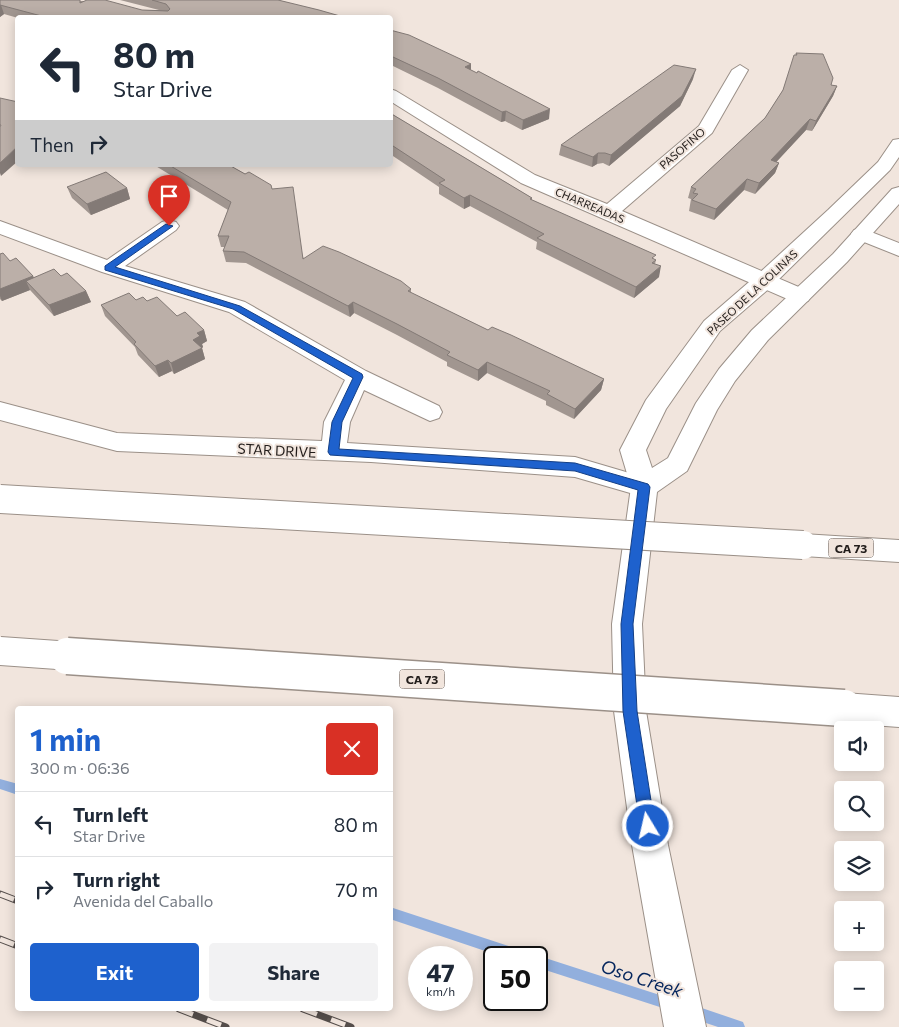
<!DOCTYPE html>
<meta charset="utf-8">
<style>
body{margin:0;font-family:Commissioner,sans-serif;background:#f2f2f3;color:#1f2937;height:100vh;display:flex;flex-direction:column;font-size:19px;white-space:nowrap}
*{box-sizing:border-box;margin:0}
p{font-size:16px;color:#747a83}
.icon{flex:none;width:28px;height:28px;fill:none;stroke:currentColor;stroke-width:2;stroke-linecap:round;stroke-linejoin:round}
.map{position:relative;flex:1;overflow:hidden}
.panel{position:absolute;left:15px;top:706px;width:378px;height:305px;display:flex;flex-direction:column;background:#fff;border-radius:5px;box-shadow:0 2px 12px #0003}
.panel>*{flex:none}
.top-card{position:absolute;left:15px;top:15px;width:378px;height:152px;border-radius:5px;box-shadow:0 2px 12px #0003;background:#fff;color:#1f2937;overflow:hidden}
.controls{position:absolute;left:834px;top:721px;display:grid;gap:10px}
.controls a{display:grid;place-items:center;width:50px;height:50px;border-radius:5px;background:#fff;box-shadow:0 2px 12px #0003;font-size:25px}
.speed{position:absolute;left:408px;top:946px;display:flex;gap:10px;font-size:25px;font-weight:700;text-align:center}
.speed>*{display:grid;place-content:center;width:65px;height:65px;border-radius:50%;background:#fff;box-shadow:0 2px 12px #0003;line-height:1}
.speed small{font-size:12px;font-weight:400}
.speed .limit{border:2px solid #111;border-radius:8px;background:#fff;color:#111}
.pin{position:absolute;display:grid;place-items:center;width:42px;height:42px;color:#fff;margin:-51px -21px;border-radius:50% 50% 50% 0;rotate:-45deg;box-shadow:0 0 5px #0007}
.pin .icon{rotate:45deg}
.me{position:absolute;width:55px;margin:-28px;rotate:351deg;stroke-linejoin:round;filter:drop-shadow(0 0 4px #0008)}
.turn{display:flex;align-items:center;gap:18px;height:105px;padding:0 15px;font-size:22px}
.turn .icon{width:65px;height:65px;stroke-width:2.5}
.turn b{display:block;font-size:35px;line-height:42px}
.then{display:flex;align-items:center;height:48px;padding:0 15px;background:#0003;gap:10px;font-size:19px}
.round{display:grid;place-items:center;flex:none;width:52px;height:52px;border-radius:5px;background:#f2f2f3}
.summary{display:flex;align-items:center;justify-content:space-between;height:85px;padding:0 15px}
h1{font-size:30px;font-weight:700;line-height:38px;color:#1e61cd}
.action{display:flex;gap:10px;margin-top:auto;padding:10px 15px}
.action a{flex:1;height:58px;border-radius:5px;background:#1e61cd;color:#fff;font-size:20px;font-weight:700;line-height:58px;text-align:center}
.action a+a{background:#f2f2f3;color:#1f2937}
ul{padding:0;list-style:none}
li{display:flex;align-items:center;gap:15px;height:65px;padding:0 15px;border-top:1px solid #e0e1e3}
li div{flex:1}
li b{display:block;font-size:19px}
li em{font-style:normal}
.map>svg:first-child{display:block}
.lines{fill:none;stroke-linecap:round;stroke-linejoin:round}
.stream{fill:#92afdd;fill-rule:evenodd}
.minor-casing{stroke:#9b9088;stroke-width:2}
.major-casing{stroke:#9b9088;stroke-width:2}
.highway-casing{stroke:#9b9088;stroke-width:2}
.minor{fill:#fff;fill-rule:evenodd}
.major{fill:#fff;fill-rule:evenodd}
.highway{fill:#fff;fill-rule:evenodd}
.rail-casing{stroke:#554e4b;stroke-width:7}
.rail{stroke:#f1e5dd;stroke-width:5;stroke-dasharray:15;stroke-linecap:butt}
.highway-bridge-far1-casing{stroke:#9b9088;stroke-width:30;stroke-linecap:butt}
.highway-bridge-casing{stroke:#9b9088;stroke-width:39;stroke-linecap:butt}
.highway-bridge-far1{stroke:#fff;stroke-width:28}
.highway-bridge{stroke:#fff;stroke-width:36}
.wall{fill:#a19690}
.shaded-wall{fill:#837a76}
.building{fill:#bbafa8;stroke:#837a76}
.route{fill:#1e61cd;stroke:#143f85}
.labels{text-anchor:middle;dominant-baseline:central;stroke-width:4;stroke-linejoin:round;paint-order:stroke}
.far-street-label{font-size:11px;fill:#221d1b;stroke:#f1e5dd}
.shield{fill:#f1e5dd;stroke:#605955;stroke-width:1}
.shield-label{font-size:12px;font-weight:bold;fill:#221d1b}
.street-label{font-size:14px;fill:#221d1b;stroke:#f1e5dd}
.near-water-label{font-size:18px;font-style:italic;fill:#05265d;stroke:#f1e5dd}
</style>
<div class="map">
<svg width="899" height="1027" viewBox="0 0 899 1027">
<rect width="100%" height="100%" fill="#f1e5dd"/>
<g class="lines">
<g class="stream">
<polygon points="0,779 18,784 18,795 0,789"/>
<polygon points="390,907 527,952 531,954 533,956 536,955 669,998 674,999 675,1004 674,1009 669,1010 536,967 536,958 506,958 390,919"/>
<polygon points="693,1005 743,1022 745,1027 718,1027 688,1017 686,1012 688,1007"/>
</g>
<g class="minor-casing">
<g id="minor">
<polygon points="740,65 748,70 712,133 622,211 808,291 811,296 808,301 800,303 792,301 521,183 390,101 390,89 396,91 535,175 607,204 699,126 732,70"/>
<polygon points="169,220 176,222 179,226 176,230 125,266 245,302 366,371 439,406 442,412 439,418 430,421 364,390 350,422 347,443 575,457 653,480 657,487 653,494 644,497 575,477 371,462 117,451 0,420 0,402 117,433 322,441 324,422 345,380 229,312 102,272 0,234 0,221 107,260 162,222"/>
<polygon points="861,228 899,243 899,256 854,238 851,234 854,230"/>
</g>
</g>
<g class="major-casing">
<polygon id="major" points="899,139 899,157 890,170 772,286 720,331 666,409 646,450 652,468 668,458 696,403 719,369 752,330 833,254 892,189 899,187 899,204 847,262 768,340 735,381 717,410 687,471 657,492 642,624 646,711 668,845 706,1027 664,1027 632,845 614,711 612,624 631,487 620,450 646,400 704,321 756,276 828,210 878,162 893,140"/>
</g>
<g class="highway-casing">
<g id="highway">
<polygon points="803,534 899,540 899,562 803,556 793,553 789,545 793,537"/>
<polygon points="844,693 899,697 899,727 844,723 832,719 828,708 832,697"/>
</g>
</g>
<use href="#minor" class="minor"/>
<use href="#major" class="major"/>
<use href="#highway" class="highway"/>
<g class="rail-casing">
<g id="rail">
<polyline points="0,894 18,901"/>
<polyline points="0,939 18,946"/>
<polyline points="179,1009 226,1027"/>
<polyline points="303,1009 351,1027"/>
</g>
</g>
<use href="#rail" class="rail"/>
<g class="highway-bridge-far1-casing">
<g id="highway-bridge-far1">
<polyline points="0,499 803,545"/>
<polyline points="0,651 86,657"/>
</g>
</g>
<g class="highway-bridge-casing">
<polyline id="highway-bridge" points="67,656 844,708"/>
</g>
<use href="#highway-bridge-far1" class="highway-bridge-far1"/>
<use href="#highway-bridge" class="highway-bridge"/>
</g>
<g class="wall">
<polygon points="0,0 84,1 142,10 159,10 120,0 278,0 347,18 18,18 4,14 0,17"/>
<polygon points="390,30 471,64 471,70 549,119 522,130 505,121 501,122 438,88 393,66 390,68"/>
<polygon points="796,53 831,85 837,86 833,96 812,131 806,130 776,162 779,163 775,173 755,194 744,190 714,220 689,211 691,199 688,198 691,187 765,118 783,90"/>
<polygon points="693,79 680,106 609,166 603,163 597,164 592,167 559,155 561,145"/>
<polygon points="390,113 532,198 532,200 656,260 655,264 659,277 634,298 536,249 537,242 470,206 464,209 439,194 439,187 390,154"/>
<polygon points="154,165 229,165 272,189 304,259 411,289 411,293 488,330 604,379 601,390 574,419 546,405 546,401 487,373 478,381 447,366 447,362 397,335 354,313 350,317 246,263 226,262 223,251 225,247 221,247 218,236 228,210"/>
<polygon points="67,187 127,188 130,199 91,215 72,198"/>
<polygon points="0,254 34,277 61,276 86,291 91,302 54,316 30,290 2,301 0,299"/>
<polygon points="136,300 147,301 204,330 207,341 202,344 203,347 202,348 205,359 174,374 172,371 159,377 138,355 135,347 105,316 101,305"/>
</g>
<g class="shaded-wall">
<polygon points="0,5 1,5 4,14 0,17"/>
<polygon points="393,57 393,66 390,68 390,58"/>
<polygon points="471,64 471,74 465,67"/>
<polygon points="696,69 693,79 680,106 609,166 611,155"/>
<polygon points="837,86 833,96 812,131 816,121"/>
<polygon points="550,109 549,119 522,130 523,120"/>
<polygon points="506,111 505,121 501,122 502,112"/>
<polygon points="810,119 806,130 768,171 771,160"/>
<polygon points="18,146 18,161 1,176 0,173 0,163"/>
<polygon points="598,153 597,164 592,167 593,157"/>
<polygon points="779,163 775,173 755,194 759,183"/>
<polygon points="747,179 744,190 714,220 716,209"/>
<polygon points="127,188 130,199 91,215 87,204"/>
<polygon points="470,195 470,206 464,209 464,198"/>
<polygon points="661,266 659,277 634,298 636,287"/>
<polygon points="33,276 38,287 26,281 30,290 2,301 0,296 0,289"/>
<polygon points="86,291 91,302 54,316 49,305"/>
<polygon points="353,302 354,313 350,317 348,306"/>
<polygon points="204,330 207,341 202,344 203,347 202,348 205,359 174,374 171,363 193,340 197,333"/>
<polygon points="168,360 172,371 159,377 155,366"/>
<polygon points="487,362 487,373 478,381 478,370"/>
<polygon points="604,379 601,390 574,419 575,409"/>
</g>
<g class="building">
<polygon points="0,0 80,0 80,3 87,0 105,0 142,10 168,11 170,9 166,4 152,0 278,0 319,10 347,18 49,18 0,5"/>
<polygon points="390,30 409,35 471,64 465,67 477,73 478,71 550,109 523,120 506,111 502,112 438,78 393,57 390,58"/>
<polygon points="796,53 823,54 833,78 831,85 837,86 816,121 810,119 771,160 779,163 759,183 747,179 716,209 692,200 698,194 693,193 696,189 691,187 765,118 783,90 794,55 797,55"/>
<polygon points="674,65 696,69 682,96 611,155 605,153 598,153 593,157 561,145"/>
<polygon points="0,98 18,102 18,146 0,163 0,127 1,125 0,125"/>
<polygon points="390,113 532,198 530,199 656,255 652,258 656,260 652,263 661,266 636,287 537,238 544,234 470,195 464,198 439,183 445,180 390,144"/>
<polygon points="169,165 229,165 245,174 249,172 271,185 272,189 293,187 303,259 323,246 339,252 401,281 411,289 408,291 488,330 492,327 511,335 604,379 575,409 547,394 550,391 487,362 478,370 447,355 450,352 397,324 353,302 348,306 244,252 223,251 229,236 218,236 231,202"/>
<polygon points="106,172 127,188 87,204 67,187"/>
<polygon points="3,253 10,261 16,258 33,276 0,289 0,254"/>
<polygon points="54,269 61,276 67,273 86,291 49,305 26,281"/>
<polygon points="129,293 136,300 143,297 147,301 157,297 177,316 185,312 204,330 197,333 200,336 193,340 202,348 171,363 168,360 155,366 134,344 136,342 101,305"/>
</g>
<polygon class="route" points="166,224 173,226 115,267 240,306 362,374 363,377 342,422 339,449 575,463 648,484 650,487 633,624 637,711 655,826 653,831 648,833 642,831 640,826 623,711 621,624 638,490 575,471 330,455 328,452 332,422 353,378 233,309 105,270 105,266"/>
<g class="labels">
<g class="far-street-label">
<text transform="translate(682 148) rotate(-41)">PASOFINO</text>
<text transform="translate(590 205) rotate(23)">CHARREADAS</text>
<text transform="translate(752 292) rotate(-43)">PASEO DE LA COLINAS</text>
</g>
<g class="shield">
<rect x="828.5" y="538.5" width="45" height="19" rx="4"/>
<rect x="399.5" y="669.5" width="45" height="19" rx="4"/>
</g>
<g class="shield-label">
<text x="851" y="548">CA 73</text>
<text x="422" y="679">CA 73</text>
</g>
<g class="street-label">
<text transform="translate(277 450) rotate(3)">STAR DRIVE</text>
</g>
<g class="near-water-label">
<text transform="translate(642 978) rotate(18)">Oso Creek</text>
</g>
</g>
</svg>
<div class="controls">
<a><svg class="icon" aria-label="sound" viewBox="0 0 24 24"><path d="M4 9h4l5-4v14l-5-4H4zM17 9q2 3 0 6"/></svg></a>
<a><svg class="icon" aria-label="search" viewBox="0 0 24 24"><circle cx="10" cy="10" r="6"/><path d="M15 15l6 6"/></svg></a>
<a><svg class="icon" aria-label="layers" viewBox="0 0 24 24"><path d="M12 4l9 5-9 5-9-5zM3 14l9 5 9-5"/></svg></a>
<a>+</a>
<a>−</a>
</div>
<div class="speed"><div>47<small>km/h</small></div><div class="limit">50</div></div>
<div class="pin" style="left:169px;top:226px;background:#d93025"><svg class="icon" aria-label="arrive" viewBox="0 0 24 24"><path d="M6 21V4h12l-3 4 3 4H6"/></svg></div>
<svg class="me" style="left:648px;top:826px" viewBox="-20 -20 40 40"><circle r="17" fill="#1e61cd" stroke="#fff" stroke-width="3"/><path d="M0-11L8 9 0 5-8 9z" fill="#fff"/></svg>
<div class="top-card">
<div class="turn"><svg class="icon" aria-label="left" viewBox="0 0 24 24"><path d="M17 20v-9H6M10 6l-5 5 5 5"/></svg><div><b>80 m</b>Star Drive</div></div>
<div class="then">Then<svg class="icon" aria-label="right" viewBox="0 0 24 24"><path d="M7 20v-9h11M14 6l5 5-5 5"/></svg></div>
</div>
<section class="panel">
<div class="summary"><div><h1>1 min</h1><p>300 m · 06:36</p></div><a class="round" style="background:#d93025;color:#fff"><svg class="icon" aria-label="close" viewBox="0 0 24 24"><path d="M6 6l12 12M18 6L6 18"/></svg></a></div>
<ul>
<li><svg class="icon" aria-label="left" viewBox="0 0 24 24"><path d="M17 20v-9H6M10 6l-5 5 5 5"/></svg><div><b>Turn left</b><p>Star Drive</p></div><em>80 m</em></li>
<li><svg class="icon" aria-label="right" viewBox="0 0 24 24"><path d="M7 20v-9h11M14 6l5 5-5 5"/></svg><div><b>Turn right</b><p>Avenida del Caballo</p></div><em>70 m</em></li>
</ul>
<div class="action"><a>Exit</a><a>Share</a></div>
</section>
</div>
